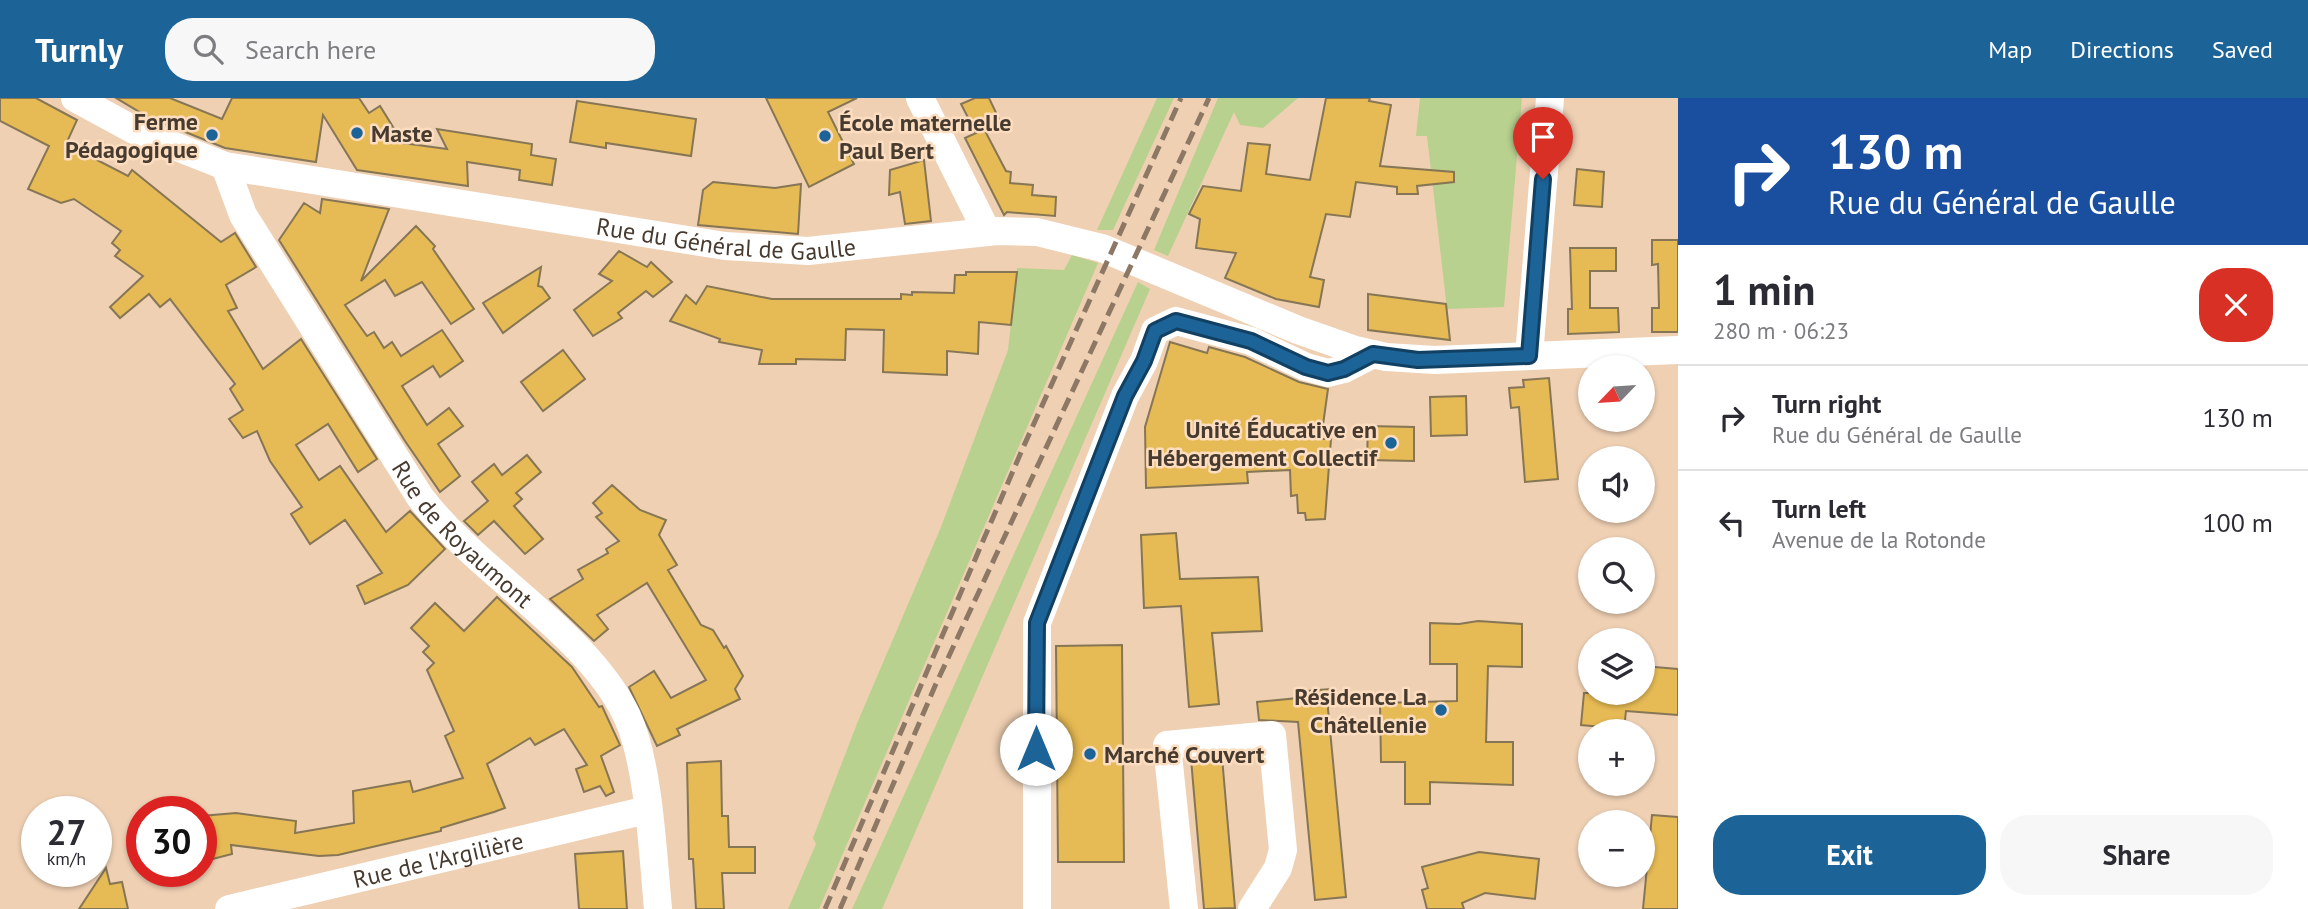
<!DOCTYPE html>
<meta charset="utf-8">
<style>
body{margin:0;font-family:"PT Sans",sans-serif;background:#f7f7f7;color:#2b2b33;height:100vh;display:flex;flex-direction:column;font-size:26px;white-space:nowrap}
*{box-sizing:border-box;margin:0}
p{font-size:23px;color:#7c7c81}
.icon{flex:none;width:38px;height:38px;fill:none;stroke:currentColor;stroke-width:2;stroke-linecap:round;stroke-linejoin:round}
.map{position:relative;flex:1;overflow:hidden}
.sheet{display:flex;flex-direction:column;background:#fff;width:630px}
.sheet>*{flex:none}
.guide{background:#1a4fa0;color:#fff;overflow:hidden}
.needle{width:46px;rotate:245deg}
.tools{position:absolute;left:1578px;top:257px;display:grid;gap:14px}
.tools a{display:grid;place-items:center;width:77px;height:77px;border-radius:50%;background:#fff;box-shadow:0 2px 5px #0004;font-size:35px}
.speed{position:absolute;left:21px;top:698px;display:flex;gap:14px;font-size:35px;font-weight:700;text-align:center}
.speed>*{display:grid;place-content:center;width:91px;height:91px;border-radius:50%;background:#fff;box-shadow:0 2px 5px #0004;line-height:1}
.speed small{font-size:18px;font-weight:400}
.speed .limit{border:10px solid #d22;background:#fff;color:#111}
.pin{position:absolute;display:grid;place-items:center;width:60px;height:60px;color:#fff;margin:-72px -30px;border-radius:50% 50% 50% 0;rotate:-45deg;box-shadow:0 0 7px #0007}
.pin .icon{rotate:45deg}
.me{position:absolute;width:77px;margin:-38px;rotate:0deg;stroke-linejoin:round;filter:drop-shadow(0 0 5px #0008)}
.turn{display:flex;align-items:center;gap:24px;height:147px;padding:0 35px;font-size:32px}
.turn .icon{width:91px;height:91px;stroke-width:2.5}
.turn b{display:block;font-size:49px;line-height:60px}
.round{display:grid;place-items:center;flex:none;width:74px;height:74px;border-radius:28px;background:#f7f7f7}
.summary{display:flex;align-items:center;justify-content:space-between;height:119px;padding:0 35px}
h1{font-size:42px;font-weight:700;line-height:52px}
.cta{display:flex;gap:14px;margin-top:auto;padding:14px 35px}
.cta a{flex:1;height:80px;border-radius:28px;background:#1c6397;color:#fff;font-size:28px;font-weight:700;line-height:80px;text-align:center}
.cta a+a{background:#f7f7f7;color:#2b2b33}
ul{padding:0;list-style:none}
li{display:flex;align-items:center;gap:21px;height:105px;padding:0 35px;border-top:2px solid #e1e1e2}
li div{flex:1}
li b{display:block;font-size:26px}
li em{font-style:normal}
header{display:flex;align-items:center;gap:42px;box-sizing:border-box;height:98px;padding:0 35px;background:#1c6397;color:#fff}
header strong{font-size:33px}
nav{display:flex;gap:38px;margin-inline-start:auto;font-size:24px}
.search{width:490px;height:63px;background:#f7f7f7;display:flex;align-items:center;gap:18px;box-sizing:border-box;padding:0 24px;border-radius:28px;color:#7c7c81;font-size:26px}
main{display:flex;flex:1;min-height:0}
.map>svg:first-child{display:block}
.green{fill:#b8d18f}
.building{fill:#e6ba54;stroke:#867655;stroke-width:2}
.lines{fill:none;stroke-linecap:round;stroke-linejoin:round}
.minor{stroke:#fff;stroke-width:28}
.rail{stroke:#8c7865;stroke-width:5;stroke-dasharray:14 7;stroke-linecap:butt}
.route-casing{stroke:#124062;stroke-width:18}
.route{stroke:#1c6397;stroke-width:12}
.poi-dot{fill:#1c6397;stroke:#fcddc0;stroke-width:2.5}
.labels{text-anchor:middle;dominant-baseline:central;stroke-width:5;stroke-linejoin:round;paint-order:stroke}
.poi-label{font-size:24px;font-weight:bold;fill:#473a2f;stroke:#fcddc0;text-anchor:end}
.street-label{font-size:24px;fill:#473a2f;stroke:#fcddc0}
</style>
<header>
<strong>Turnly</strong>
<div class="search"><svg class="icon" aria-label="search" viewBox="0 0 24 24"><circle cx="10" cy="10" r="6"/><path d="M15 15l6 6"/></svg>Search here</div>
<nav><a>Map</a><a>Directions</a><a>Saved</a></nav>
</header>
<main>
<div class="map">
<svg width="1678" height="811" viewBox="0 0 1678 811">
<rect width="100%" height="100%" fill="#efd0b3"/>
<g class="green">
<polygon points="1157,0 1174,0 1113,132 1097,132"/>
<polygon points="1218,0 1298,0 1263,30 1240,27 1234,14 1168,158 1154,152"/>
<polygon points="1420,0 1522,0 1504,209 1447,211 1427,38 1416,38"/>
<polygon points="1072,157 1098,165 819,811 788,811 816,746 813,740 858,623 941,429 1008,252 1017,170 1064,172"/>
<polygon points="1138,184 1150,191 882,811 852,811"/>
</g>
<g class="building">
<polygon points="0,0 36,0 77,22 66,46 128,78 132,72 221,144 235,135 256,169 226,187 237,210 228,213 263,271 301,241 377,361 358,374 328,326 296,347 319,382 340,368 386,434 410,413 445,451 408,487 365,506 357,488 382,475 345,422 310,446 291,416 302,409 270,363 257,333 243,340 229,321 243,312 230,291 235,286 170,201 160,209 149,196 120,220 110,209 143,178 115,158 120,152 112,145 121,133 74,101 61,105 28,91 49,48 0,23"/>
<polygon points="116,0 170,0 222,21 232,0 359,0 369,15 380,8 403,45 447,51 437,31 532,46 531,57 556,61 552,87 519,82 520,72 467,64 468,88 357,72 323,17 316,64 225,50 148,19"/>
<polygon points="766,0 857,0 828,14 854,66 809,89"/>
<polygon points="975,0 989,0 1000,23 984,31 1006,73 1011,74 1010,85 1033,87 1032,97 1056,99 1055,118 1007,114 1004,117 965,40 976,35 961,6"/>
<polygon points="1326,0 1370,0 1369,3 1391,7 1380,68 1454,74 1454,84 1417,88 1418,96 1397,96 1397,89 1356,84 1350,119 1326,116 1310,179 1324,182 1319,209 1276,201 1225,180 1236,155 1196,150 1200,121 1189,116 1203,88 1241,93 1248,45 1270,47 1266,76 1310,82"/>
<polygon points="577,3 696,21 691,58 606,45 606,50 570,44"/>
<polygon points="924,62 931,123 905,126 900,94 889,97 890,72"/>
<polygon points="1577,71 1604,74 1602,109 1574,107"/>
<polygon points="713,84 775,90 801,86 798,136 698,127 703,92"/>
<polygon points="322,101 389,111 361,183 416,128 435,148 433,151 474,211 451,226 422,184 395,198 385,182 345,207 367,238 374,234 384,250 392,244 401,258 442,232 463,263 440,279 433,268 402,288 427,327 449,310 463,328 438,346 460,378 440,394 405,343 279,142 304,105 320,115"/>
<polygon points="1652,142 1678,142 1678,234 1652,234 1652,210 1659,210 1658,166 1652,167"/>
<polygon points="1570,150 1616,150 1616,173 1590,173 1590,210 1618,210 1619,234 1568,236 1568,211 1572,211"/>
<polygon points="619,153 647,169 651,164 672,184 653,199 646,193 618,215 622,220 593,238 574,212 612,183 599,176"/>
<polygon points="541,169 538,188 542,189 550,200 503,235 483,205"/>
<polygon points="966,174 1017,174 1011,227 979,224 978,256 947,253 947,277 883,274 884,232 846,231 845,262 796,261 796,266 759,266 762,252 719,244 720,241 670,223 686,197 696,206 707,188 772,201 901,201 901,196 912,197 912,194 954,195 955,177 966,177"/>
<polygon points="1368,196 1446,206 1450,242 1368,232"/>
<polygon points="1170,244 1207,255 1209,249 1245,259 1299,284 1328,291 1321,341 1331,341 1325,421 1306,422 1305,415 1298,415 1297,397 1291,398 1290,372 1247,374 1248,385 1146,390 1145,329"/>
<polygon points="563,252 585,281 543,313 521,284"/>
<polygon points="1549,280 1558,381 1525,384 1519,309 1511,310 1509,290 1524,289 1523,282"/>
<polygon points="1466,298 1467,337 1431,338 1430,299"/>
<polygon points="1368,328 1414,329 1414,363 1367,362"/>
<polygon points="527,357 541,374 516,395 522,401 514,408 543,441 525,456 494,423 478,437 464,423 488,403 472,384 494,366 502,377"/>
<polygon points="612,387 640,412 666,422 659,437 677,467 668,472 701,527 713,532 724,550 726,548 743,578 735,591 740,601 677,631 680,637 657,648 629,589 654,573 671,600 706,582 647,485 597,517 608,531 594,543 550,501 583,481 578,472 608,455 606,451 619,443 596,419 602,415 593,405"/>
<polygon points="1176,435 1180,481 1258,479 1262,533 1212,535 1219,606 1189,609 1181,508 1144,510 1141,437"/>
<polygon points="497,499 572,569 599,609 602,608 620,647 601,658 614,694 606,698 600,688 584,694 576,671 587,667 564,631 535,647 530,640 487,666 505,710 494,714 441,730 441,733 338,757 319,758 231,747 232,756 201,764 201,718 236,715 296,723 295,735 354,725 353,693 410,683 413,694 463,680 445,638 454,633 427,572 434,565 423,554 429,548 411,530 435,505 464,533"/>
<polygon points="1478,523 1522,526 1522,569 1488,568 1486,644 1513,644 1513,687 1430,684 1430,706 1405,706 1405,664 1381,664 1380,605 1457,603 1457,566 1430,566 1430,525 1459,526"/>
<polygon points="1122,547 1124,764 1058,764 1056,548"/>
<polygon points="1643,568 1678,571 1678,617 1626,613 1624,631 1581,627 1584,595 1643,595"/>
<polygon points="1330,591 1328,611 1346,799 1315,802 1298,624 1259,622 1257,604 1308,599 1307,593"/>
<polygon points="1222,659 1235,810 1204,811 1191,661"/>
<polygon points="721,663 722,718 728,718 729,749 755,749 755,775 722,775 724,811 696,811 693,761 689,761 687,665"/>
<polygon points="1652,717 1678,719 1678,811 1643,811"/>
<polygon points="623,753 627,811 579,811 575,756"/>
<polygon points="1479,754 1539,761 1535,801 1485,795 1462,805 1464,811 1427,811 1422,792 1428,790 1422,769"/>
<polygon points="106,770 110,786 122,784 128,811 79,811"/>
</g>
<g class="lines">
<g class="minor">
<path id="s1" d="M 75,0 L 134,32 L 225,68 L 725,148 L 808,153 L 997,133 L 1037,134 L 1102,150 L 1298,232 L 1355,252 L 1386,259 L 1435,262 L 1678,252"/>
<polyline points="920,0 987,134"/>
<path id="s2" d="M 225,68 L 243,117 L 420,399 C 477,474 588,535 627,618 C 649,665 653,758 658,811"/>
<polyline points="1529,258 1550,0"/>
<path id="s3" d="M 229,811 L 647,712"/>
<polyline points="1037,811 1037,525 1125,298 1144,263 1155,233 1176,223 1251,243 1306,269 1328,275 1344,271 1373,256"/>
<polyline points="1184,811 1167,647 1272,637 1283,752 1278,770 1252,811"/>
</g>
<g class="rail">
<polyline points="825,811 1022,352 1181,0"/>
<polyline points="840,811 935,588 1209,0"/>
</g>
</g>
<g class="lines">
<g class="route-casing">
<polyline id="route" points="1036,651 1037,525 1125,298 1144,263 1155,233 1176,223 1251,243 1306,269 1328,275 1344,271 1373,256 1418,262 1529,258 1543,81"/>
</g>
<use href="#route" class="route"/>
</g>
<g class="poi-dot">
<circle cx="357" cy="35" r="7"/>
<circle cx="212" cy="37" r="7"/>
<circle cx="825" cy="38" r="7"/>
<circle cx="1391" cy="345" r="7"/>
<circle cx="1441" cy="612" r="7"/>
<circle cx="1090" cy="656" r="7"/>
</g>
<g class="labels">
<g class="poi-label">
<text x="198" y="23">Ferme<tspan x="198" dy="28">Pédagogique</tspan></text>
<text x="839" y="24" text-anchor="start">École maternelle<tspan x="839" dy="28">Paul Bert</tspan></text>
<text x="371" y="35" text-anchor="start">Maste</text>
<text x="1377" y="331">Unité Éducative en<tspan x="1377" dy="28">Hébergement Collectif</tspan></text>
<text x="1427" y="598">Résidence La<tspan x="1427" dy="28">Châtellenie</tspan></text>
<text x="1104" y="656" text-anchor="start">Marché Couvert</text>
</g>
<g class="street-label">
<text stroke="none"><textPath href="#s1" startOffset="672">Rue du Général de Gaulle</textPath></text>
<text stroke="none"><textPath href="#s2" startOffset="441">Rue de Royaumont</textPath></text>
<text stroke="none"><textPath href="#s3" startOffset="215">Rue de l'Argilière</textPath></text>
</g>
</g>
</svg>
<div class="tools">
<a><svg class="needle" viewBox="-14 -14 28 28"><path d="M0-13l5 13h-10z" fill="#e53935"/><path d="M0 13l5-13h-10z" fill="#7c7c81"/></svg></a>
<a><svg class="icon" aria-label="sound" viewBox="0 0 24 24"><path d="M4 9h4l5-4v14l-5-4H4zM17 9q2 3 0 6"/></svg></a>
<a><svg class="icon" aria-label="search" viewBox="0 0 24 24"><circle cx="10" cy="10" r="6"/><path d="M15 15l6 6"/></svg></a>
<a><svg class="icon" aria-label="layers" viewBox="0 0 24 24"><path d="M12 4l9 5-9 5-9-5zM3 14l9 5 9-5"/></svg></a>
<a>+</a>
<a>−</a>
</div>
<div class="speed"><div>27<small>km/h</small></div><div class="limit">30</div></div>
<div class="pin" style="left:1543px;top:81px;background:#d93025"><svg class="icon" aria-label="arrive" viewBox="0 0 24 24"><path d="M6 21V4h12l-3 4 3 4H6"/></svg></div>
<svg class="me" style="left:1036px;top:651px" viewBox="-20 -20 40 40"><circle r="19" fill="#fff"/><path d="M0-13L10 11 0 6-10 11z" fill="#1c6397"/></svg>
</div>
<section class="sheet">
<div class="guide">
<div class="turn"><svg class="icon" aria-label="right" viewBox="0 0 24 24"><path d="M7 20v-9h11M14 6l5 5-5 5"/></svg><div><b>130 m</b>Rue du Général de Gaulle</div></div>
</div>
<div class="summary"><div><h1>1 min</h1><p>280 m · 06:23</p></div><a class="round" style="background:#d93025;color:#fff"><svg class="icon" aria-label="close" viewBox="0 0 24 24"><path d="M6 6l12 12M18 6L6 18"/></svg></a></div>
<ul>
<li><svg class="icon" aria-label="right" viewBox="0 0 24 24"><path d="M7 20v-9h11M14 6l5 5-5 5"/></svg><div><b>Turn right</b><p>Rue du Général de Gaulle</p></div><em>130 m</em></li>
<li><svg class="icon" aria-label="left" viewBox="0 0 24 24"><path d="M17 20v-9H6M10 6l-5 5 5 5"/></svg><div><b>Turn left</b><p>Avenue de la Rotonde</p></div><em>100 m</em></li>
</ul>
<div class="cta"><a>Exit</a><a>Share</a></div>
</section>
</main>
